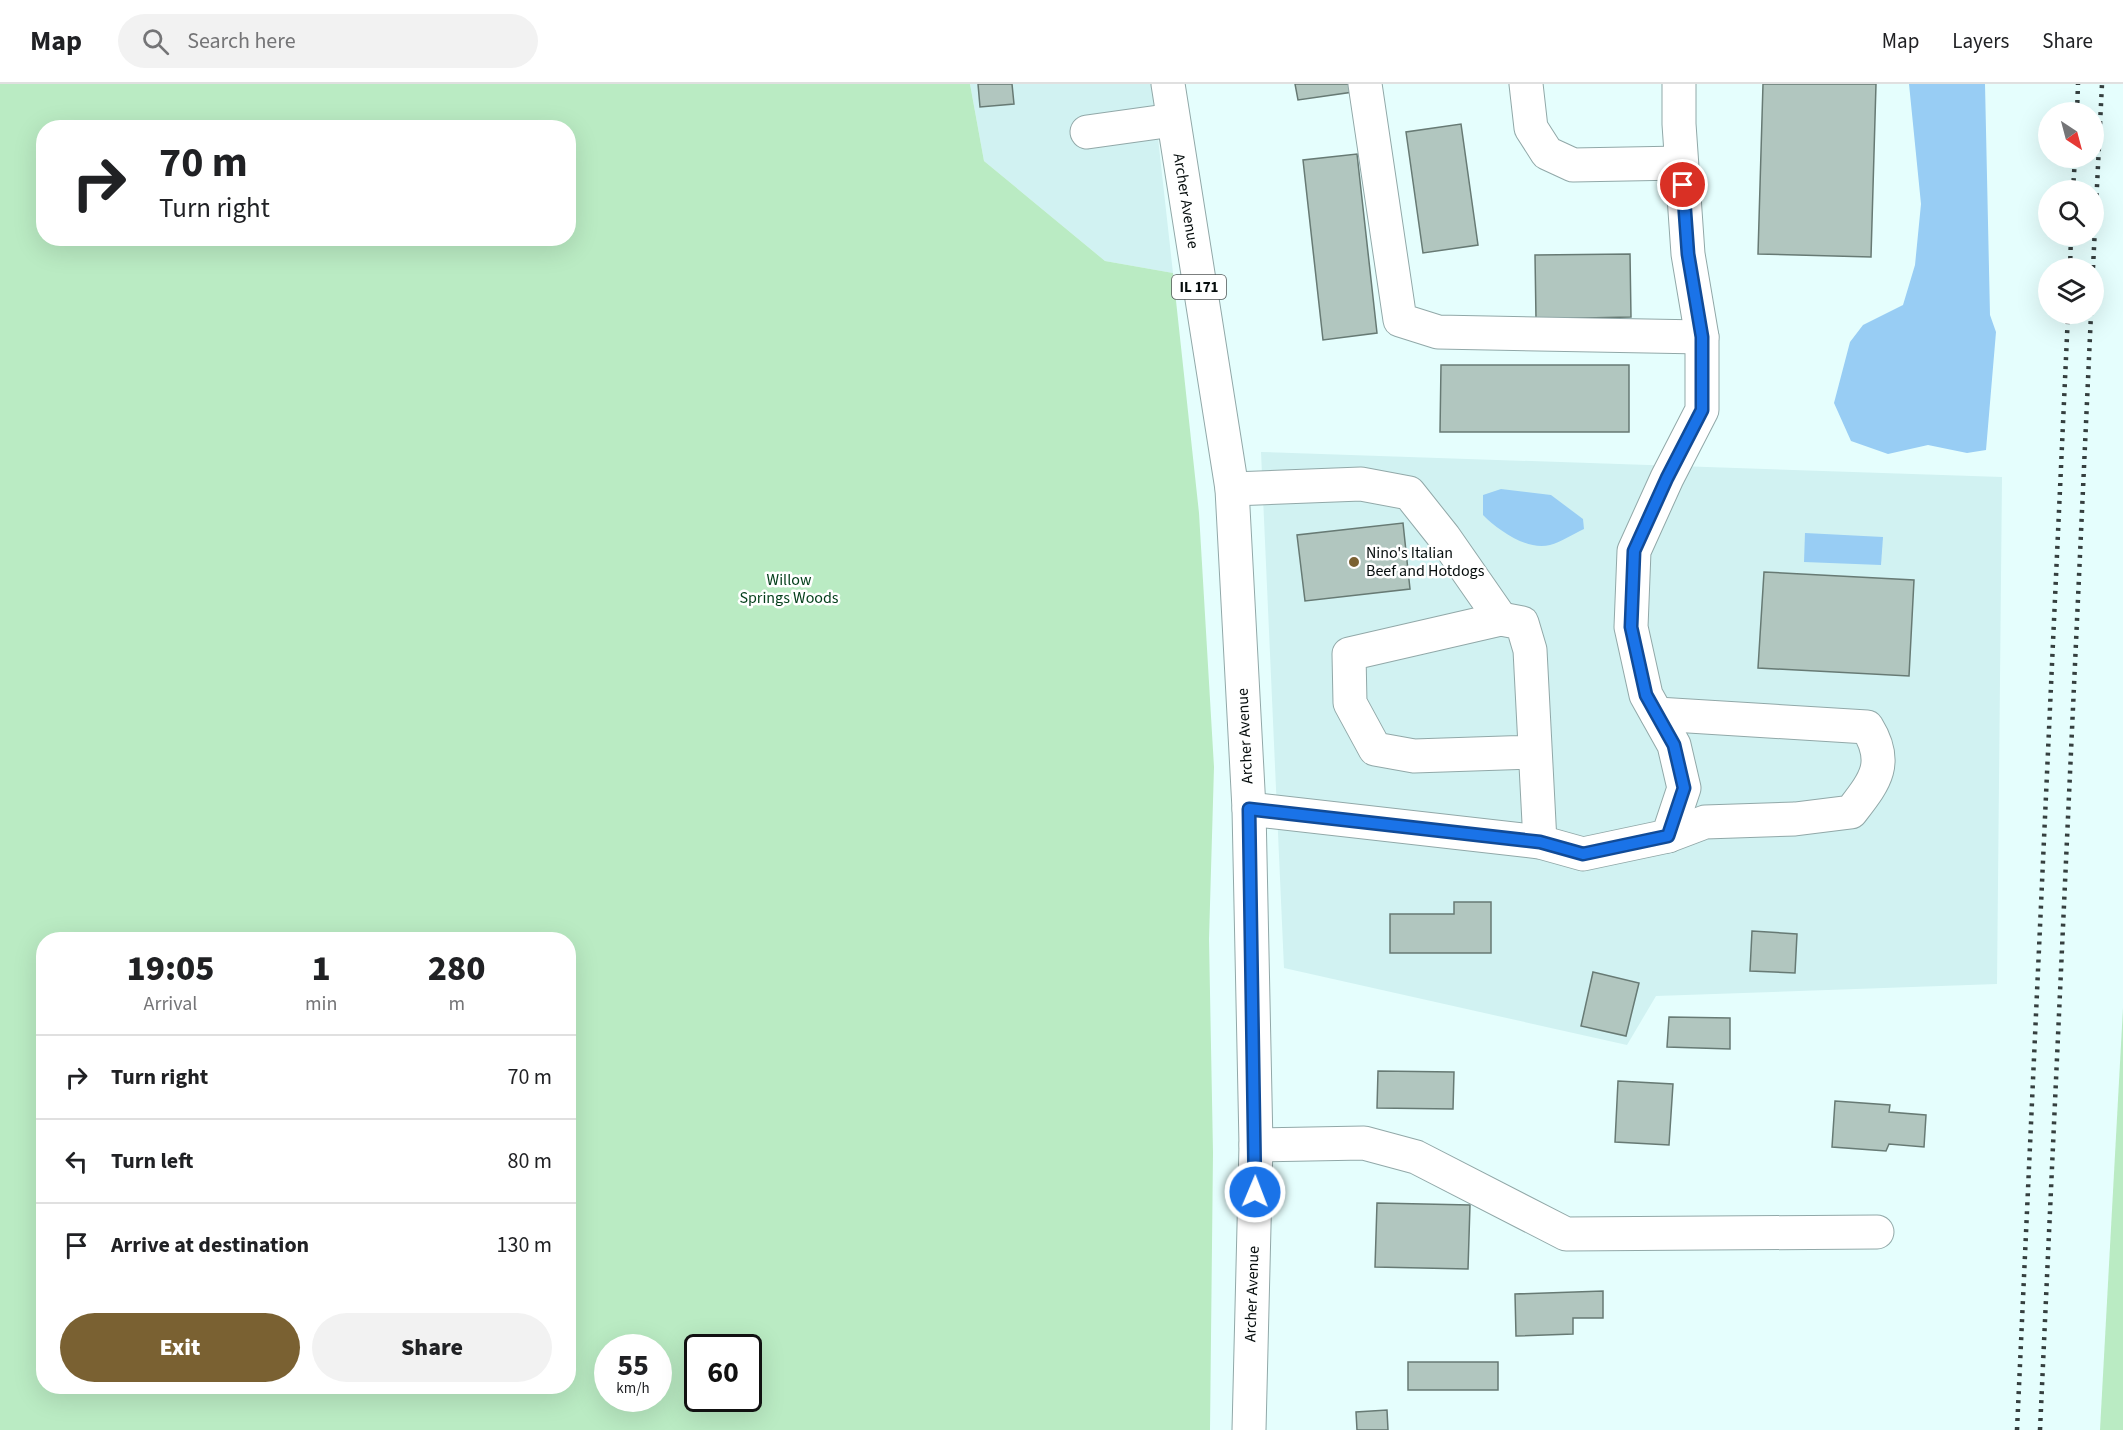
<!DOCTYPE html>
<style>
body{margin:0;font-family:"Source Sans 3",sans-serif;background:#f2f2f2;color:#202124;height:100vh;display:flex;flex-direction:column;font-size:22px;white-space:nowrap}
*{box-sizing:border-box;margin:0}
p{font-size:20px;color:#757577}
.icon{flex:none;width:33px;height:33px;fill:none;stroke:currentColor;stroke-width:2;stroke-linecap:round;stroke-linejoin:round}
.map{position:relative;flex:1;overflow:hidden}
.sheet{position:absolute;left:36px;top:848px;width:540px;height:462px;display:flex;flex-direction:column;background:#fff;border-radius:24px;box-shadow:0 6px 24px #0002}
.sheet>*{flex:none}
.hud{position:absolute;left:36px;top:36px;width:540px;height:126px;border-radius:24px;box-shadow:0 6px 24px #0002;background:#fff;color:#202124;overflow:hidden}
.needle{width:39px;rotate:144deg}
.controls{position:absolute;left:2038px;top:18px;display:grid;gap:12px}
.controls a{display:grid;place-items:center;width:66px;height:66px;border-radius:50%;background:#fff;box-shadow:0 6px 24px #0002;font-size:30px}
.speed{position:absolute;left:594px;top:1250px;display:flex;gap:12px;font-size:30px;font-weight:700;text-align:center}
.speed>*{display:grid;place-content:center;width:78px;height:78px;border-radius:50%;background:#fff;box-shadow:0 6px 24px #0002;line-height:1}
.speed small{font-size:15px;font-weight:400}
.speed .limit{border:3px solid #111;border-radius:9px;background:#fff;color:#111}
.pin{position:absolute;display:grid;place-items:center;width:51px;height:51px;color:#fff;margin:-26px;border:3px solid #fff;border-radius:50%;box-shadow:0 2px 6px #0007}
.me{position:absolute;width:66px;margin:-33px;rotate:1deg;stroke-linejoin:round;filter:drop-shadow(0 0 4px #0008)}
.turn{display:flex;align-items:center;gap:21px;height:126px;padding:0 24px;font-size:27px}
.turn .icon{width:78px;height:78px;stroke-width:2.5}
.turn b{display:block;font-size:42px;line-height:51px}
.eta{display:flex;justify-content:space-evenly;align-items:center;height:102px;text-align:center}
.eta b{font-size:36px;font-weight:800;line-height:42px}
.button{display:flex;gap:12px;margin-top:auto;padding:12px 24px}
.button a{flex:1;height:69px;border-radius:36px;background:#7a6132;color:#fff;font-size:24px;font-weight:800;line-height:69px;text-align:center}
.button a+a{background:#f2f2f2;color:#202124}
ul{padding:0;list-style:none}
li{display:flex;align-items:center;gap:18px;height:84px;padding:0 24px;border-top:2px solid #e0e0e0}
li div{flex:1}
li b{display:block;font-size:22px}
li em{font-style:normal}
header{display:flex;align-items:center;gap:36px;box-sizing:border-box;height:84px;padding:0 30px;background:#fff;border-bottom:2px solid #e0e0e0}
header strong{font-size:28px}
nav{display:flex;gap:33px;margin-inline-start:auto;font-size:21px}
.search{width:420px;height:54px;background:#f2f2f2;display:flex;align-items:center;gap:15px;box-sizing:border-box;padding:0 21px;border-radius:33px;color:#757577;font-size:22px}
.map>svg:first-child{display:block}
.built{fill:#d1f2f2}
.green{fill:#baebc3;fill-rule:evenodd}
.water{fill:#98cdf4}
.building{fill:#b1c6bf;stroke:#677a74;stroke-width:1.5}
.lines{fill:none;stroke-linecap:round;stroke-linejoin:round}
.minor-casing{stroke:#91a8a8;stroke-width:35}
.major-casing{stroke:#91a8a8;stroke-width:35}
.minor{stroke:#fff;stroke-width:33}
.major{stroke:#fff;stroke-width:33}
.rail{stroke:#353f3f;stroke-width:4.5;stroke-dasharray:3 6;stroke-linecap:butt}
.route-casing{stroke:#114b97;stroke-width:15}
.route{stroke:#1a73e8;stroke-width:10}
.poi-dot{fill:#7a6132;stroke:#fff;stroke-width:2}
.labels{text-anchor:middle;dominant-baseline:central;stroke-width:5;stroke-linejoin:round;paint-order:stroke}
.shield{fill:#fff;stroke:#515656;stroke-width:1.5}
.shield-label{font-size:15px;font-weight:bold;fill:#060d0d}
.street-label{font-size:16px;fill:#060d0d;stroke:#fff}
.poi-label{font-size:16px;fill:#060d0d;stroke:#fff;text-anchor:start}
.park-label{font-size:16px;fill:#023e19;stroke:#fff}
</style>
<header>
<strong>Map</strong>
<div class="search"><svg class="icon" aria-label="search" viewBox="0 0 24 24"><circle cx="10" cy="10" r="6"/><path d="M15 15l6 6"/></svg>Search here</div>
<nav><a>Map</a><a>Layers</a><a>Share</a></nav>
</header>
<div class="map">
<svg width="2123" height="1346" viewBox="0 0 2123 1346">
<rect width="100%" height="100%" fill="#e5fefd"/>
<g class="built">
<polygon points="970,0 1152,0 1173,189 1105,177 984,77"/>
<polygon points="1261,368 2002,393 1997,900 1656,912 1627,961 1284,884"/>
</g>
<g class="green">
<path d="M 0,0 L 970,0 L 984,77 L 1105,177 L 1173,189 L 1199,429 L 1214,683 L 1209,855 L 1213,1069 L 1210,1346 L 0,1346 ZM 44,44 L 568,44 L 568,154 L 44,154 ZM 44,855 L 568,855 L 568,1302 L 44,1302 ZM 608,1263 L 658,1263 L 658,1314 L 608,1314 ZM 698,1263 L 748,1263 L 748,1314 L 698,1314 Z"/>
<polygon points="2123,924 2123,1346 2100,1346"/>
</g>
<g class="water">
<polygon points="1909,0 1985,0 1990,231 1996,248 1986,366 1967,369 1928,361 1888,370 1851,357 1834,319 1850,258 1863,241 1903,221 1915,181 1921,120"/>
<path d="M 1501,405 L 1551,411 L 1583,435 L 1584,445 C 1573,450 1561,458 1550,461 C 1527,467 1498,446 1483,431 L 1483,411 Z"/>
<polygon points="1805,449 1883,453 1881,481 1804,478"/>
</g>
<g class="building">
<polygon points="978,0 1012,0 1014,20 980,23"/>
<polygon points="1295,0 1352,0 1353,8 1298,16"/>
<polygon points="1763,0 1876,0 1871,173 1758,170"/>
<polygon points="1461,40 1478,161 1423,169 1406,48"/>
<polygon points="1357,70 1377,249 1323,256 1303,76"/>
<polygon points="1630,170 1631,233 1536,235 1535,171"/>
<polygon points="1441,281 1629,281 1629,348 1440,348"/>
<polygon points="1403,439 1410,505 1305,517 1297,451"/>
<polygon points="1764,488 1914,496 1909,592 1758,584"/>
<polygon points="1454,818 1491,818 1491,869 1390,869 1390,830 1454,830"/>
<polygon points="1752,847 1797,850 1795,889 1750,887"/>
<polygon points="1593,888 1639,899 1626,952 1581,942"/>
<polygon points="1669,933 1730,934 1730,965 1667,963"/>
<polygon points="1378,987 1454,988 1453,1025 1377,1024"/>
<polygon points="1618,997 1673,1000 1669,1061 1615,1058"/>
<polygon points="1835,1017 1890,1021 1889,1028 1926,1031 1924,1063 1889,1060 1886,1067 1832,1063"/>
<polygon points="1377,1119 1470,1121 1468,1185 1375,1183"/>
<polygon points="1603,1207 1603,1234 1573,1234 1573,1250 1516,1252 1515,1210"/>
<rect x="1408" y="1278" width="90" height="28"/>
<polygon points="1387,1326 1388,1346 1357,1346 1356,1328"/>
</g>
<g class="lines">
<g class="minor-casing">
<g id="minor">
<polyline points="1365,0 1400,236 1438,248 1702,253"/>
<polyline points="1526,0 1531,44 1547,69 1573,81 1681,79"/>
<polyline points="1087,48 1173,36"/>
<polyline points="1232,405 1361,400 1409,409 1444,453 1501,535"/>
<path d="M 1657,630 L 1867,643 C 1890,680 1874,698 1851,728 L 1795,735 L 1705,738 L 1668,752"/>
<polyline points="1535,668 1414,672 1375,665 1350,619 1349,570 1501,535 1522,539 1530,566 1540,758"/>
<polyline points="1249,725 1540,758 1583,770 1668,752 1684,704 1674,661 1646,611 1631,543 1634,467 1667,394 1702,326 1702,253 1688,170 1679,40 1679,0"/>
<polyline points="1256,1061 1364,1059 1416,1073 1566,1150 1877,1148"/>
</g>
</g>
<g class="major-casing">
<polyline id="major" points="1168,0 1232,405 1249,725 1256,1061 1249,1346"/>
</g>
<use href="#minor" class="minor"/>
<use href="#major" class="major"/>
<g class="rail">
<polyline points="2077,28 2078,0"/>
<polyline points="2073,106 2075,74"/>
<polyline points="2070,184 2071,152"/>
<polyline points="2093,184 2102,0"/>
<polyline points="2017,1346 2068,230"/>
<polyline points="2040,1346 2091,230"/>
</g>
</g>
<g class="lines">
<g class="route-casing">
<polyline id="route" points="1255,1108 1249,725 1540,758 1583,770 1668,752 1684,704 1674,661 1646,611 1631,543 1634,467 1667,394 1702,326 1702,253 1688,170 1683,101"/>
</g>
<use href="#route" class="route"/>
</g>
<circle class="poi-dot" cx="1354" cy="478" r="6"/>
<g class="labels">
<rect class="shield" x="1172" y="191" width="54" height="24" rx="4.5"/>
<g class="shield-label">
<text x="1199" y="203">IL 171</text>
</g>
<g class="street-label">
<text transform="translate(1186 117) rotate(81)">Archer Avenue</text>
<text transform="translate(1245 652) rotate(-93)">Archer Avenue</text>
<text transform="translate(1252 1210) rotate(-88)">Archer Avenue</text>
</g>
<g class="poi-label">
<text x="1366" y="469">Nino's Italian<tspan x="1366" dy="18">Beef and Hotdogs</tspan></text>
</g>
<g class="park-label">
<text x="789" y="496">Willow<tspan x="789" dy="18">Springs Woods</tspan></text>
</g>
</g>
</svg>
<div class="controls">
<a><svg class="needle" viewBox="-14 -14 28 28"><path d="M0-13l5 13h-10z" fill="#e53935"/><path d="M0 13l5-13h-10z" fill="#757577"/></svg></a>
<a><svg class="icon" aria-label="search" viewBox="0 0 24 24"><circle cx="10" cy="10" r="6"/><path d="M15 15l6 6"/></svg></a>
<a><svg class="icon" aria-label="layers" viewBox="0 0 24 24"><path d="M12 4l9 5-9 5-9-5zM3 14l9 5 9-5"/></svg></a>
</div>
<div class="speed"><div>55<small>km/h</small></div><div class="limit">60</div></div>
<div class="pin" style="left:1683px;top:101px;background:#d93025"><svg class="icon" aria-label="arrive" viewBox="0 0 24 24"><path d="M6 21V4h12l-3 4 3 4H6"/></svg></div>
<svg class="me" style="left:1255px;top:1108px" viewBox="-20 -20 40 40"><circle r="17" fill="#1a73e8" stroke="#fff" stroke-width="3"/><path d="M0-11L8 9 0 5-8 9z" fill="#fff"/></svg>
<div class="hud">
<div class="turn"><svg class="icon" aria-label="right" viewBox="0 0 24 24"><path d="M7 20v-9h11M14 6l5 5-5 5"/></svg><div><b>70 m</b>Turn right</div></div>
</div>
<section class="sheet">
<div class="eta">
<div><b>19:05</b><p>Arrival</p></div>
<div><b>1</b><p>min</p></div>
<div><b>280</b><p>m</p></div>
</div>
<ul>
<li><svg class="icon" aria-label="right" viewBox="0 0 24 24"><path d="M7 20v-9h11M14 6l5 5-5 5"/></svg><div><b>Turn right</b></div><em>70 m</em></li>
<li><svg class="icon" aria-label="left" viewBox="0 0 24 24"><path d="M17 20v-9H6M10 6l-5 5 5 5"/></svg><div><b>Turn left</b></div><em>80 m</em></li>
<li><svg class="icon" aria-label="arrive" viewBox="0 0 24 24"><path d="M6 21V4h12l-3 4 3 4H6"/></svg><div><b>Arrive at destination</b></div><em>130 m</em></li>
</ul>
<div class="button"><a>Exit</a><a>Share</a></div>
</section>
</div>
